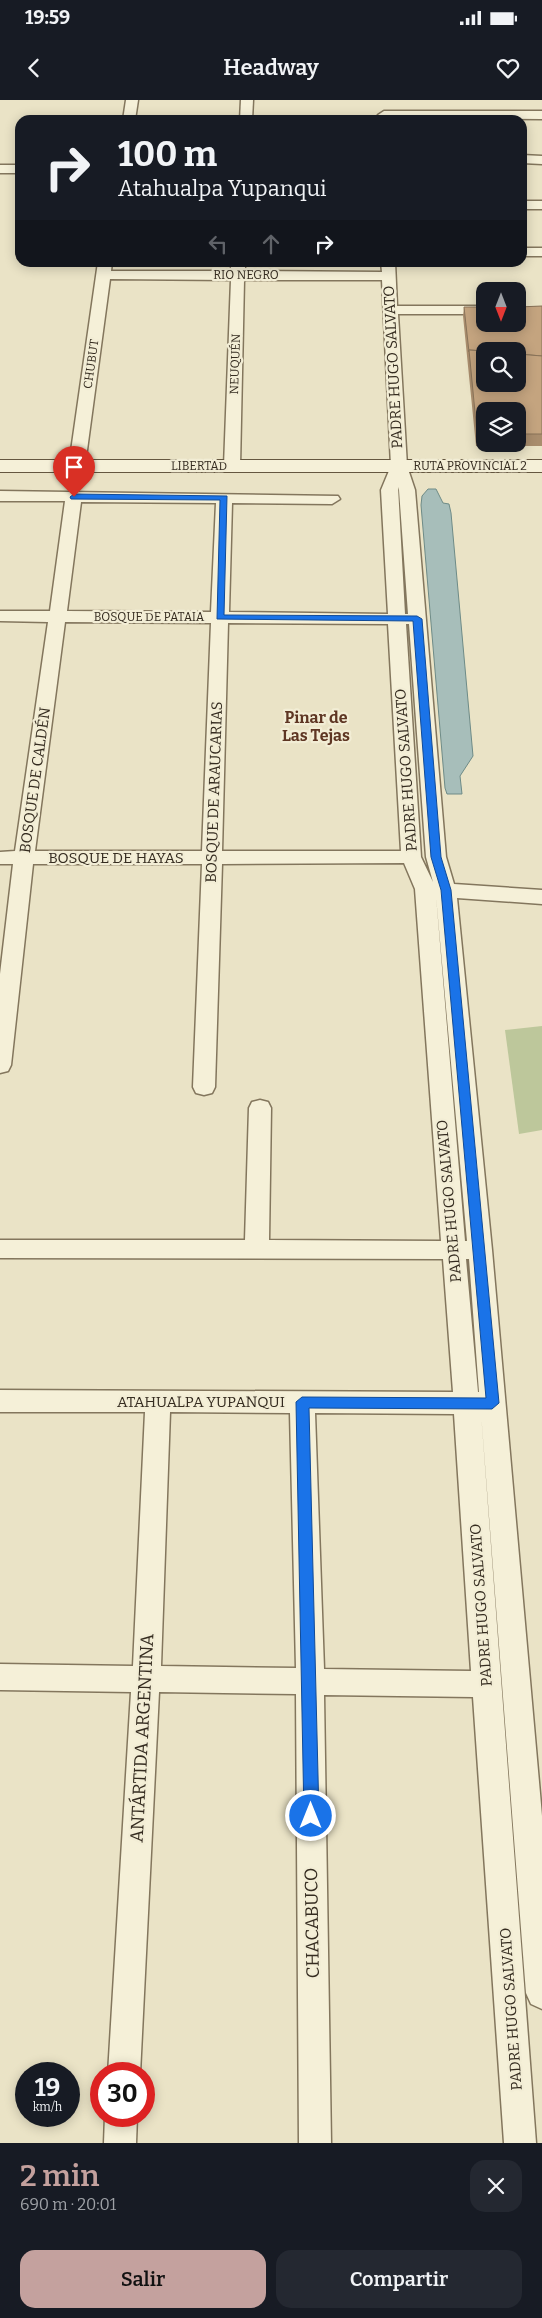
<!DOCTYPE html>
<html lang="es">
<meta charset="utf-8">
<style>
body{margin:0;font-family:Bitter,serif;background:#242831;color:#f1f3f6;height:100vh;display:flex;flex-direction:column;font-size:19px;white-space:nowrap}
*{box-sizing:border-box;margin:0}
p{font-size:16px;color:#9ea1a6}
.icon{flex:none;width:28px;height:28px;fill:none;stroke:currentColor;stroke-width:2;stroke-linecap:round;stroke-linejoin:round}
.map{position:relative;height:2043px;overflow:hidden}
.sheet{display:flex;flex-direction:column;background:#171b24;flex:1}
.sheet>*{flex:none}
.top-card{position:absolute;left:15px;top:15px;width:512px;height:152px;border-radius:15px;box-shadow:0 2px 12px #0003;background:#171b24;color:#f1f3f6;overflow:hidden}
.needle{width:32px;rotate:180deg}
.fabs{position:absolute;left:476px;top:182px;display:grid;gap:10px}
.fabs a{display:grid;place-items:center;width:50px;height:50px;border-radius:10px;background:#171b24;box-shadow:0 2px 12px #0003;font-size:25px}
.speed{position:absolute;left:15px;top:1962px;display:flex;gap:10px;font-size:25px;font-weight:700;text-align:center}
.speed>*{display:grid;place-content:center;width:65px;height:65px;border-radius:50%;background:#171b24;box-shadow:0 2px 12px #0003;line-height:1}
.speed small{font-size:12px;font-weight:400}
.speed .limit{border:8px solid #d22;background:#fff;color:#111}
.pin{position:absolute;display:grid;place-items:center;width:42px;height:42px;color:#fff;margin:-51px -21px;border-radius:50% 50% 50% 0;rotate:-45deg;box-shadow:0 0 5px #0007}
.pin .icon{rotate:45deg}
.me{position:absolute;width:55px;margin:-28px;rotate:0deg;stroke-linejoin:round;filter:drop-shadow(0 0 4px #0008)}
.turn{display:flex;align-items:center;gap:18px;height:105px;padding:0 20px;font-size:22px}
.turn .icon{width:65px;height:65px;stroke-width:2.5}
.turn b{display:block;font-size:35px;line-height:42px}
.lanes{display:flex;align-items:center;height:48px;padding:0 20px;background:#0003;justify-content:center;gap:25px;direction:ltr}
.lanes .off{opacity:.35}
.round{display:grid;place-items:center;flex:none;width:52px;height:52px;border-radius:15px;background:#242831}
.overview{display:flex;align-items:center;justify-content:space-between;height:85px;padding:0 20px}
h1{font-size:30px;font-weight:600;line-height:38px;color:#c4a19e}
.primary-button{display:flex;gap:10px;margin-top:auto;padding:10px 20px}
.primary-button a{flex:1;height:58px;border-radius:15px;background:#c4a19e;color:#111;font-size:20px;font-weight:600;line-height:58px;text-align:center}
.primary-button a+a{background:#242831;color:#f1f3f6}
.status{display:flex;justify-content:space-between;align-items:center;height:35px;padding:0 25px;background:#171b24;direction:ltr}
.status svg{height:14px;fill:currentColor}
header{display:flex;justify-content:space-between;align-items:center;height:65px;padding:0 20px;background:#171b24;font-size:22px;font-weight:600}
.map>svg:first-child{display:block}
.green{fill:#bdc79b}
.water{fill:#a7beba;stroke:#6e8b87}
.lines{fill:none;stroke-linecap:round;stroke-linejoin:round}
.minor-casing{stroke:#83765d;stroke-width:3}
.secondary-casing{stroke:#655740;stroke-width:2}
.minor{fill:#f5f0d8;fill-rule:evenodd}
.secondary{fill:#f5f0d8;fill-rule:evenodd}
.wall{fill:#a98d6d;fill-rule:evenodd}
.building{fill:#c4a47f;stroke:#897359}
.route{fill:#1a73e8;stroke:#114b97}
.labels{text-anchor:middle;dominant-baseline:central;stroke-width:4.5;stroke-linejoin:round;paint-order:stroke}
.far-street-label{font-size:12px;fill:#352c20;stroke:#f2edd5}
.street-label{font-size:15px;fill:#352c20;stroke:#f2edd5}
.neighbourhood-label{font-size:16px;font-weight:bold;fill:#5e3623;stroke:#f2edd5}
.near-street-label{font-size:18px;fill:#352c20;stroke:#f2edd5}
</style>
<div class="status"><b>19:59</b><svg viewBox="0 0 49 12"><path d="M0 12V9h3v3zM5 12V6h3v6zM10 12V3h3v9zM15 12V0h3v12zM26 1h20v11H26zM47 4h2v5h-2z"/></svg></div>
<header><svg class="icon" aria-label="back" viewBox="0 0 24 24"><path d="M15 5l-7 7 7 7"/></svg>Headway<svg class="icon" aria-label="heart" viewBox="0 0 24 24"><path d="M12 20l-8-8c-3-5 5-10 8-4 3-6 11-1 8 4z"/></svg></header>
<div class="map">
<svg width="542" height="2043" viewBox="0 0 542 2043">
<rect width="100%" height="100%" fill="#eae3c6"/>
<polygon class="green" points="542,926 542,1030 519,1034 505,930"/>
<polygon class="water" points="428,389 436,389 443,403 449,404 451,413 473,656 460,676 462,694 447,694 445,688 421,405 422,396"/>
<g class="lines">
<g class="minor-casing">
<g id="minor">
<polygon points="126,0 138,0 135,20 123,20"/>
<polygon points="241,0 253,0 252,20 240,20"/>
<polygon points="384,11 542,11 542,19 380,18 378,15"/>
<polygon points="522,55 542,56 542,64 522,63"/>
<rect x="0" y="65" width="20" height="8"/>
<rect x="522" y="101" width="20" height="8"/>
<rect x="522" y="148" width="20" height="8"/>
<path d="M 98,162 L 112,162 L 111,171 L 231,171 L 231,162 L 245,162 L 245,171 L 382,172 L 381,162 L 395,162 L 397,206 L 485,206 L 485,214 L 398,214 L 407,366 L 415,390 L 446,757 L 454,784 L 542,790 L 542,804 L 457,798 L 492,1150 L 542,1716 L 542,1909 L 531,1904 L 526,1893 L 481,1313 L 536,2043 L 504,2043 L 473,1597 L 324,1595 L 331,2043 L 299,2043 L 296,1594 L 159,1592 L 140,1974 L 108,1974 L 131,1592 L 0,1590 L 0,1564 L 133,1566 L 145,1312 L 0,1312 L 0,1290 L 453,1292 L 443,1159 L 0,1158 L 0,1140 L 245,1140 L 249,1008 L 252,1002 L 260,1000 L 268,1002 L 271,1008 L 269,1140 L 441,1141 L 415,789 L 404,763 L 222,764 L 215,987 L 212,993 L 204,995 L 196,993 L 193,987 L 202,764 L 33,764 L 11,965 L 8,971 L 0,973 L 0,874 L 13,764 L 0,764 L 0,752 L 15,751 L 48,522 L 0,521 L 0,511 L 50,511 L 65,401 L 0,401 L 0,391 L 338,396 L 340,399 L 332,404 L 232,403 L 229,512 L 388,514 L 381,390 L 391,366 L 382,180 L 244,180 L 240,366 L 232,371 L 224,366 L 231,180 L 110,179 L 85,365 L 77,370 L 69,365 ZM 398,387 L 399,390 L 408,514 L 405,514 ZM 81,402 L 216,403 L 211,512 L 67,511 ZM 65,522 L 211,523 L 202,751 L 35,751 ZM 228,523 L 388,524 L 401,751 L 222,751 ZM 406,524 L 409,524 L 426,757 L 433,782 L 421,757 ZM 436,796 L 467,1141 L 465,1141 ZM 466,1159 L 469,1159 L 479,1292 L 478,1292 ZM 170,1312 L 290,1313 L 296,1568 L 161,1566 ZM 315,1313 L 454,1314 L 471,1571 L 324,1569 Z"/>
<polygon points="105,2016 137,2016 136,2043 104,2043"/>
</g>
</g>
<g class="secondary-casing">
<rect id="secondary" x="0" y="360" width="542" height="12"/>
</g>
<use href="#minor" class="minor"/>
<use href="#secondary" class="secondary"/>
</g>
<path class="wall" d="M 542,206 L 542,346 L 476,346 L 463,216 L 464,207 ZM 485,311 L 518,311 L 518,344 L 485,344 Z"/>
<g class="building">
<polygon points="542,206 542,256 518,254 518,251 485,251 469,250 469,252 464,207 485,207 485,224 518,224 518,207"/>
<polygon points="469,250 485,251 485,284 518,284 518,254 542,256 542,334 518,334 518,311 485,311 485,333 477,333"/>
</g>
<polygon class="route" points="74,394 227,396 224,515 417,516 422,519 441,757 451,790 499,1303 492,1309 309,1308 319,1716 317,1721 311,1723 306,1721 304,1716 296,1302 302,1297 486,1298 441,790 431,757 413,521 217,519 220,400 71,399 70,397"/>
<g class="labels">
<g class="far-street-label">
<text x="246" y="175">RIO NEGRO</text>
<text transform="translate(91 264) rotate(-82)">CHUBUT</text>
<text transform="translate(235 264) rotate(-88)">NEUQUÉN</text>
<text x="199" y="366">LIBERTAD</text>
<text x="470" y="366">RUTA PROVINCIAL 2</text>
<text x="149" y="517">BOSQUE DE PATAIA</text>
</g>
<g class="street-label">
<text transform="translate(393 267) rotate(-93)">PADRE HUGO SALVATO</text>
<text transform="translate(406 670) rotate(-94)">PADRE HUGO SALVATO</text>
<text transform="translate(35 680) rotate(-82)">BOSQUE DE CALDÉN</text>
<text transform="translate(214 692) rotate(-88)">BOSQUE DE ARAUCARIAS</text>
<text x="116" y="758">BOSQUE DE HAYAS</text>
<text transform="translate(449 1101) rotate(-95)">PADRE HUGO SALVATO</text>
<text x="201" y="1302">ATAHUALPA YUPANQUI</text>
<text transform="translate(481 1505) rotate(-94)">PADRE HUGO SALVATO</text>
<text transform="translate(511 1909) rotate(-94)">PADRE HUGO SALVATO</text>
</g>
<g class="neighbourhood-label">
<text x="316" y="617">Pinar de<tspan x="316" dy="18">Las Tejas</tspan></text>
</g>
<g class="near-street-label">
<text transform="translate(142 1638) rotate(-87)">ANTÁRTIDA ARGENTINA</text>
<text transform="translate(312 1823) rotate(-91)">CHACABUCO</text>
</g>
</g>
</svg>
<div class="fabs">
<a><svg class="needle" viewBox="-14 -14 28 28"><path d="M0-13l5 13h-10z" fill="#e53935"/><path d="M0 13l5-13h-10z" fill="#9ea1a6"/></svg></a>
<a><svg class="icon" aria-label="search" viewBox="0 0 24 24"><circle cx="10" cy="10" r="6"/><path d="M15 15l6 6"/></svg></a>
<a><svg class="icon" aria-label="layers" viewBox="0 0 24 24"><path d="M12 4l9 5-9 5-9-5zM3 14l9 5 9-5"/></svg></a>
</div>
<div class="speed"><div>19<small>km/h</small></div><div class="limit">30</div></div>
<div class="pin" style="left:74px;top:397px;background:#d93025"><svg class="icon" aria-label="arrive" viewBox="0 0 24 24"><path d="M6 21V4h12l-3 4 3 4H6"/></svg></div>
<svg class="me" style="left:311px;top:1716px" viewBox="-20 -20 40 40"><circle r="17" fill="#1a73e8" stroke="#fff" stroke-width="3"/><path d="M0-11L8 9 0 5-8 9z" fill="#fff"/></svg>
<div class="top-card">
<div class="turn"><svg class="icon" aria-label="right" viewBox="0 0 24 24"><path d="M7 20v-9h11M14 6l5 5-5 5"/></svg><div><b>100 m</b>Atahualpa Yupanqui</div></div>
<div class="lanes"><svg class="icon off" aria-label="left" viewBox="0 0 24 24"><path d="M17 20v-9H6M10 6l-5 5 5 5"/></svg><svg class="icon off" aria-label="ahead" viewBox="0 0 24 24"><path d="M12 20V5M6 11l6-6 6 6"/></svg><svg class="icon" aria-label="right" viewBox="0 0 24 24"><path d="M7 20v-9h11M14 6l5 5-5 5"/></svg></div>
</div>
</div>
<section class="sheet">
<div class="overview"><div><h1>2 min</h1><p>690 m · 20:01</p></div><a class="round"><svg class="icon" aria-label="close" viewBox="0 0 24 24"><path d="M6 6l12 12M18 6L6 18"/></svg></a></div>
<div class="primary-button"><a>Salir</a><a>Compartir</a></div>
</section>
